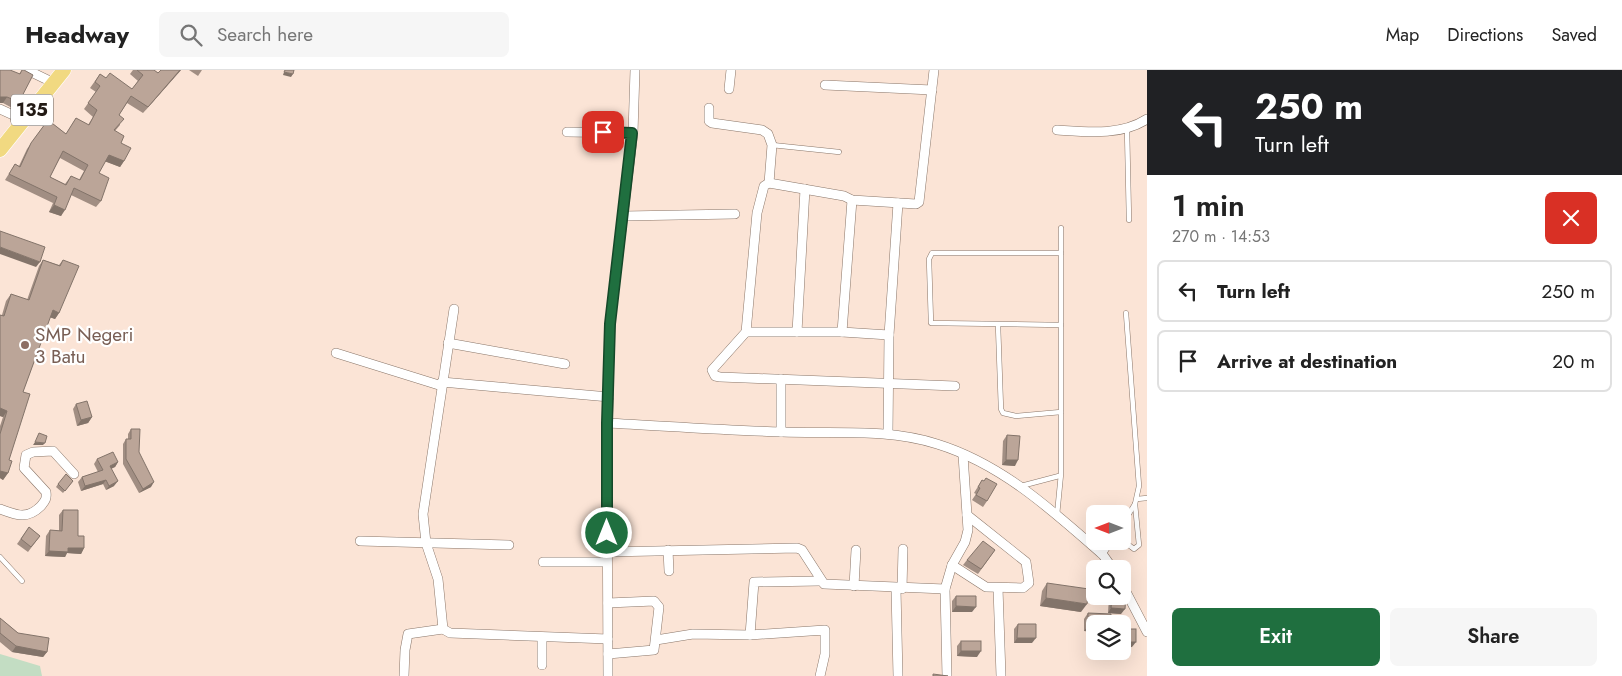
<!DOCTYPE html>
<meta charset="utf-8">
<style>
body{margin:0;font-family:Jost,sans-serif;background:#f6f6f6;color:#222;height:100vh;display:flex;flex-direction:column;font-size:19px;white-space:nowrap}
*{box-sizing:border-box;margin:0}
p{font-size:16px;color:#767676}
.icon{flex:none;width:28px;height:28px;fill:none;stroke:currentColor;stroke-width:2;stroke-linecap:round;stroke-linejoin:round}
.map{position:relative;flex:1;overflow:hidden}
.drawer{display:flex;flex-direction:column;background:#fff;width:475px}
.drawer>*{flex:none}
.hud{background:#202124;color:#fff;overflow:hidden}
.needle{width:32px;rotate:270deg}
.buttons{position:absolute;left:1086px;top:435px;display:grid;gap:10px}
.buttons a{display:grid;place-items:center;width:45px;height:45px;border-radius:8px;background:#fff;box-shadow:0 5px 20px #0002;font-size:25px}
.pin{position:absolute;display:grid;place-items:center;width:42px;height:42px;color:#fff;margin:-21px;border-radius:10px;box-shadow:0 2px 8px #0006}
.me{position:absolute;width:55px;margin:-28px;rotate:0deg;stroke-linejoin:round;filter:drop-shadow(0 0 4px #0008)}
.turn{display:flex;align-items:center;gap:18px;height:105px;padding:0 25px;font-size:22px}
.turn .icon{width:65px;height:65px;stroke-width:2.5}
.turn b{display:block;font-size:35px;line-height:42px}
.round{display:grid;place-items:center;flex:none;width:52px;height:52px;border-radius:8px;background:#f6f6f6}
.overview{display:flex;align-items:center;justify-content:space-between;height:85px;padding:0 25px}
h1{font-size:30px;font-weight:600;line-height:38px}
.cta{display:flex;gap:10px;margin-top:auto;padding:10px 25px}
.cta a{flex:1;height:58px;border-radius:8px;background:#1f6f3f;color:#fff;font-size:20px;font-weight:600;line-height:58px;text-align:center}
.cta a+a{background:#f6f6f6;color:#222}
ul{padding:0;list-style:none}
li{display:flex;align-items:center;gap:15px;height:62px;margin:0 10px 8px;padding:0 15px;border:2px solid #e0e0e0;border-radius:8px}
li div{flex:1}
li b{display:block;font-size:19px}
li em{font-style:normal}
header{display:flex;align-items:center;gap:30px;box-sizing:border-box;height:70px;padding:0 25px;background:#fff;border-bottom:1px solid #e0e0e0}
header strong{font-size:24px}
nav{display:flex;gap:28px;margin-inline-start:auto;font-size:18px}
.search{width:350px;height:45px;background:#f6f6f6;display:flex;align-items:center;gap:12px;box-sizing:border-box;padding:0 18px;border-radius:8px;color:#767676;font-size:19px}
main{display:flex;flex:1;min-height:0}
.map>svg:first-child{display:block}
.green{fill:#c3ddc3}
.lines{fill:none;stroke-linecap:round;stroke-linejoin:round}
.lane-casing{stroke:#8a7669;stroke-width:5.5}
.street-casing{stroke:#8a7669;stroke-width:10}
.primary-casing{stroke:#fff;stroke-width:15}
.lane{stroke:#fff;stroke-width:4.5}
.street{stroke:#fff;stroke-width:9}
.primary{stroke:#f1d981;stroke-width:14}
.wall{fill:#a18e83;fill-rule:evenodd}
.shaded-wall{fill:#83746a}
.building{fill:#bba598;stroke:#83746a;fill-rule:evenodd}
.route-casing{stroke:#144829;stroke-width:12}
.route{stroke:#1f6f3f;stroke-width:9}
.education-dot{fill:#8d6e63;stroke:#fff;stroke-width:2}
.labels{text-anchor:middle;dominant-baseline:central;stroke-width:4.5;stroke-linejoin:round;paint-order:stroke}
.shield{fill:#fff;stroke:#645f5b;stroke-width:1}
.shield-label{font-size:18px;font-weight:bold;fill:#221a15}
.education-label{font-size:19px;fill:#785e54;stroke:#fff;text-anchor:start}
</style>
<header>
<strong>Headway</strong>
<div class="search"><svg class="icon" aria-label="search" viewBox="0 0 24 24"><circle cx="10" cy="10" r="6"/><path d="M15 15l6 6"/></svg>Search here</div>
<nav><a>Map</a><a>Directions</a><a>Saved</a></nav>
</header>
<main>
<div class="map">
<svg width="1147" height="606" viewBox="0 0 1147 606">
<rect width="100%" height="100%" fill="#fbe4d6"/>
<polygon class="green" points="0,584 40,596 42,606 0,606"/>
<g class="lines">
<g class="lane-casing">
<g id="lane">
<polyline points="1127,59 1129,150"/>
<polyline points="772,75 839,82"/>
<polyline points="998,255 1001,339 1003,343 1016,346 1061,342"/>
<polyline points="1061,255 931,253 929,189 932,183 1061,183"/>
<polyline points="1021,416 1059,406"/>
<polyline points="1137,429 1147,428"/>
<polyline points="1057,445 1061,404 1061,158"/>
<polyline points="1122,455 1135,434 1139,416 1126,243"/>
<polyline points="1122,470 1134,479 1139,475 1135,434"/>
<polyline points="1103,485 1112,471"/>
<polyline points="0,487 22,511"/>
</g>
</g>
<g class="street-casing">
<g id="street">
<polyline points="27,0 54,13"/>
<polyline points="934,0 919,132 916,134 852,130 844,126 769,113 764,116 757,143 746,262 712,300 715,306 720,307 955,316"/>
<polyline points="825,15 932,20"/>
<polyline points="729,19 731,0"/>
<polyline points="709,38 709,51 712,53 762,60 768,64 772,75 769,113"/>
<polyline points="0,39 24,50"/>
<path d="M 1057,60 C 1087,62 1121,66 1147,49"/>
<polyline points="567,62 633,63"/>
<polyline points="624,146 735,144"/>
<polyline points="454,239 423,444 426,473 438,509 443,559 450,563 608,569"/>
<polyline points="746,262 842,262 889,265"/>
<polyline points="797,262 805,119"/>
<polyline points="842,262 852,130"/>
<polyline points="448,273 565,294"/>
<polyline points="336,283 442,316"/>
<polyline points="781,309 781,362"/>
<polyline points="442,312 609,327"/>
<path d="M 607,353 C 665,356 723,360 782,362 C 833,364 887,358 937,374 C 1002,394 1053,441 1103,485 L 1113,499"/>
<polyline points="888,364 889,265 898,133"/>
<path d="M 0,439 C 16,445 27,450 41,436 C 45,431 47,429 46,422 L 24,398 L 26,385 L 33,382 L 53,381 L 74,404"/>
<polyline points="360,471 509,475"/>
<polyline points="668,480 669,501"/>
<polyline points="607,482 797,478 802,480 824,514 945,519"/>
<polyline points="543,492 607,492"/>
<polyline points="952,495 986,517 1023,518 1029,513 1026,492 967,445"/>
<polyline points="1122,514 1147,562"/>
<polyline points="854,516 856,480"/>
<polyline points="998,518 1001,606"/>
<polyline points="896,519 898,606"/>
<polyline points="902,519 903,479"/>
<polyline points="750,565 754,512 820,511"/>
<polyline points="656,570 693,564 750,565 825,560 825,584 820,606"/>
<polyline points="608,584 654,580 659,537 654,531 608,533"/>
<polyline points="542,595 542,567"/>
<polyline points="404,606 405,580 408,564 443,559"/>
<polyline points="608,606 607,390 610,254 633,63 635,0"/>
<polyline points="947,606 945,519 952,495 965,472 968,460 963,385"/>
</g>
</g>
<g class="primary-casing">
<polyline id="primary" points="0,80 64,0"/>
</g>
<use href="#lane" class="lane"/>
<use href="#street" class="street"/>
<use href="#primary" class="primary"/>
</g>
<g class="wall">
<polygon points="0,0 19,4 22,0 19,32 14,39 3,33 0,33"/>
<path d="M 133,0 L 154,0 L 158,3 L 181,0 L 143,43 L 127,33 L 119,45 L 120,55 L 115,61 L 121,73 L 124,91 L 120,97 L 105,91 L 99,103 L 101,131 L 96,137 L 71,125 L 61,146 L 49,142 L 53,133 L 5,110 L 15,94 L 19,96 L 27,79 L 48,50 L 66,64 L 76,48 L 88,55 L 93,47 L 84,39 L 96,22 L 90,18 L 100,4 L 106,8 L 132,19 L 138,11 L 130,4 ZM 60,88 L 84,101 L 79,110 L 71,106 L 65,114 L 50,107 Z"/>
<polygon points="189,0 202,0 198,6"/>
<polygon points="43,190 59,195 63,190 59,243 55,249 50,247 23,322 9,390 8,403 3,410 0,408 0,356 3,347 0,346 0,245 2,245 6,231 11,224 27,230 39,196"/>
<polygon points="76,334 92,347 88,353 77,356 73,339"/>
<polygon points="131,359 151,417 139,423 123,394 123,374 126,369 128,369 128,364"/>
<polygon points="1007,365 1015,396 1002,395 1003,371"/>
<polygon points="97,389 118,392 115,397 111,398 114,416 106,420 103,414 81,421 78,412 82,407 98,402 94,394"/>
<polygon points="982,410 987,431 983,437 972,430 976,424 974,423"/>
<polygon points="73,411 63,423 56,417 58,414"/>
<polygon points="63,440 84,478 81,484 67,483 65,487 45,486 46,466 50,460 59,461 59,445"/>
<polygon points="29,457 40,466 28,482 17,474"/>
<polygon points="995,480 978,504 963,495 967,490"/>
<polygon points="1047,513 1081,542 1040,536 1042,521"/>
<polygon points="956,526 972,542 952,542 952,531"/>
<polygon points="1110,526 1122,526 1121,544 1108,543 1109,528"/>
<polygon points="1088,543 1095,554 1095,562 1084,561 1084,549"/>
<polygon points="0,548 18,563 47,582 43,587 12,582 0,572"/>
<polygon points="1018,554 1032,573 1014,573 1014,559"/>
<polygon points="961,571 977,587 957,586 957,576"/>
</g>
<g class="shaded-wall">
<polygon points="180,0 181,0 143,43 148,37"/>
<polygon points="284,2 293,4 291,7 283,5"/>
<polygon points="0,27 7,27 3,33 0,33"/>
<polygon points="109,85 124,91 120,97 104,91"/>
<polygon points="54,135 65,140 61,146 49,142"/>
<polygon points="0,177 40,192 36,197 0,184"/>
<polygon points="53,240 59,243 55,249 49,247"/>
<polygon points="0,338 7,341 3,347 0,346"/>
<polygon points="92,347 88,353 77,356 81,350"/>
<polygon points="35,372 45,373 43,375 33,375"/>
<polygon points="1006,390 1018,390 1015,396 1002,395"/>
<polygon points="118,392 115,397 107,401 110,396"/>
<polygon points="0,401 8,403 3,410 0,408"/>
<polygon points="106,410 103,414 81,421 85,416"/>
<polygon points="118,411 114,416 106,420 109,416"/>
<polygon points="154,412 151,417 139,423 143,419"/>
<polygon points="68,478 84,478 81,484 67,483 65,487 45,486 49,481"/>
<polygon points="1046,528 1087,534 1081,542 1040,536"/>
<polygon points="956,536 976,537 972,542 952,542"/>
<polygon points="1111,538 1125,539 1121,544 1108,543"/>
<polygon points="1088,556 1095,556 1095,562 1084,561"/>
<polygon points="1017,568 1036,568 1032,573 1014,573"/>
<polygon points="1122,572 1136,572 1132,577 1122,578"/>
<polygon points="16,576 47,582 43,587 12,582"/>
<polygon points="961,581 981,581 977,587 957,586"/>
</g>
<g class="building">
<polygon points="0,0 10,0 20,4 22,0 24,0 33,5 19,32 7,27 0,27"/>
<path d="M 137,0 L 154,0 L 158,3 L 161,0 L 180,0 L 148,37 L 131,26 L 119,45 L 124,49 L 114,60 L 124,66 L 121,73 L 131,78 L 124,91 L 109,85 L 99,103 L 109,108 L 101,131 L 74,118 L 65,140 L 54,135 L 57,127 L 9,104 L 15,94 L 20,97 L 31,73 L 48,50 L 66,64 L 76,48 L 89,55 L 97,40 L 88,33 L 100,16 L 95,12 L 100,4 L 106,8 L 110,3 L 132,19 L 143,5 ZM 63,81 L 88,95 L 80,110 L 71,106 L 66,115 L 50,107 Z"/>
<polygon points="285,0 294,0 293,4 284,2"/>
<polygon points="0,161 45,177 40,192 0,177"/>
<polygon points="43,190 60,196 63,190 79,196 59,243 53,240 23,322 30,324 9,390 12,391 8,403 0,401 0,364 7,341 0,338 0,245 4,246 11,224 29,230"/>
<polygon points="87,331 92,347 81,350 76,334"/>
<polygon points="131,359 140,359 139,382 154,412 143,419 126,389 126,369 131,369"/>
<polygon points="39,363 47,366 45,373 35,372"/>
<polygon points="1007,365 1020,366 1018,390 1006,390"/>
<polygon points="113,382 118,392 110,396 118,411 109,416 106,410 85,416 82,407 103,400 97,389"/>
<polygon points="66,404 73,411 65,421 58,414"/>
<polygon points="986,408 997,414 987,431 976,425 980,418 978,417 982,410 984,411"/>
<polygon points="63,440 78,440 78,466 84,466 84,478 68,478 68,482 49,481 50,460 62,461"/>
<polygon points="29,457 40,466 31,477 21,469"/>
<polygon points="983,471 995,480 981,499 967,490"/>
<polygon points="1047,513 1089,519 1087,534 1046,528"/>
<polygon points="1122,524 1126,524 1125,539 1111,538 1112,526 1122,526"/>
<polygon points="956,526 976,526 976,537 956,536"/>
<polygon points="1088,543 1111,544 1110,554 1095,554 1095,556 1088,556"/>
<polygon points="0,548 18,563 49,568 47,582 16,576 0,563"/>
<polygon points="1018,554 1036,554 1036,568 1017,568"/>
<rect x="1122" y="559" width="14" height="13"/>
<rect x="961" y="571" width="20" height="10"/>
<polygon points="933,604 948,606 933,606"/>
</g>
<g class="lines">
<g class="route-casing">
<polyline id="route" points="603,62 632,63 610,254 607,353 607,463"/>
</g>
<use href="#route" class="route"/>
</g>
<circle class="education-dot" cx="25" cy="275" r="5"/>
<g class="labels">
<rect class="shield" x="11" y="24.5" width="42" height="31" rx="4"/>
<g class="shield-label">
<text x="32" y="40">135</text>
</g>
<g class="education-label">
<text x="35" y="264">SMP Negeri<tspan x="35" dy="22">3 Batu</tspan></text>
</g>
</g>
</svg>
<div class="buttons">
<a><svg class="needle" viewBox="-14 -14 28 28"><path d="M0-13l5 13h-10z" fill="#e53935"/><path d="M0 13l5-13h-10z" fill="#767676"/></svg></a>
<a><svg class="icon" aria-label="search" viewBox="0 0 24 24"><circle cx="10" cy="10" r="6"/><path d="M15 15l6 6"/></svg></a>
<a><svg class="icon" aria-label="layers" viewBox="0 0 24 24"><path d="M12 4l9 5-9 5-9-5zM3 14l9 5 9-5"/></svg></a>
</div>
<div class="pin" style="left:603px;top:62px;background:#d93025"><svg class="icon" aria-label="arrive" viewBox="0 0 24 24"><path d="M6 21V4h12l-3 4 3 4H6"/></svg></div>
<svg class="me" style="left:607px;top:463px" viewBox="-20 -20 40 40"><circle r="17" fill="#1f6f3f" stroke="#fff" stroke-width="3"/><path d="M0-11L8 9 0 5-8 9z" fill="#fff"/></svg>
</div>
<section class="drawer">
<div class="hud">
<div class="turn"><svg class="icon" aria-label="left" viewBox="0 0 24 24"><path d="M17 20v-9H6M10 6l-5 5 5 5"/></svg><div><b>250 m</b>Turn left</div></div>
</div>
<div class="overview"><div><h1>1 min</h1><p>270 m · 14:53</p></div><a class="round" style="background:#d93025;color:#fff"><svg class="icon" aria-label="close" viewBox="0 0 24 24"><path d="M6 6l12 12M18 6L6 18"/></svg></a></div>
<ul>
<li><svg class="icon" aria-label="left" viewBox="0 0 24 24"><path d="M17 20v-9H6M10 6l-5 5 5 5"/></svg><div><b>Turn left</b></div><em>250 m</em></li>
<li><svg class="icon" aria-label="arrive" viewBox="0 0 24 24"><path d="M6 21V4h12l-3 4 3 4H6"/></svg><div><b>Arrive at destination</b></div><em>20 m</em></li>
</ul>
<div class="cta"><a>Exit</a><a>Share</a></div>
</section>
</main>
